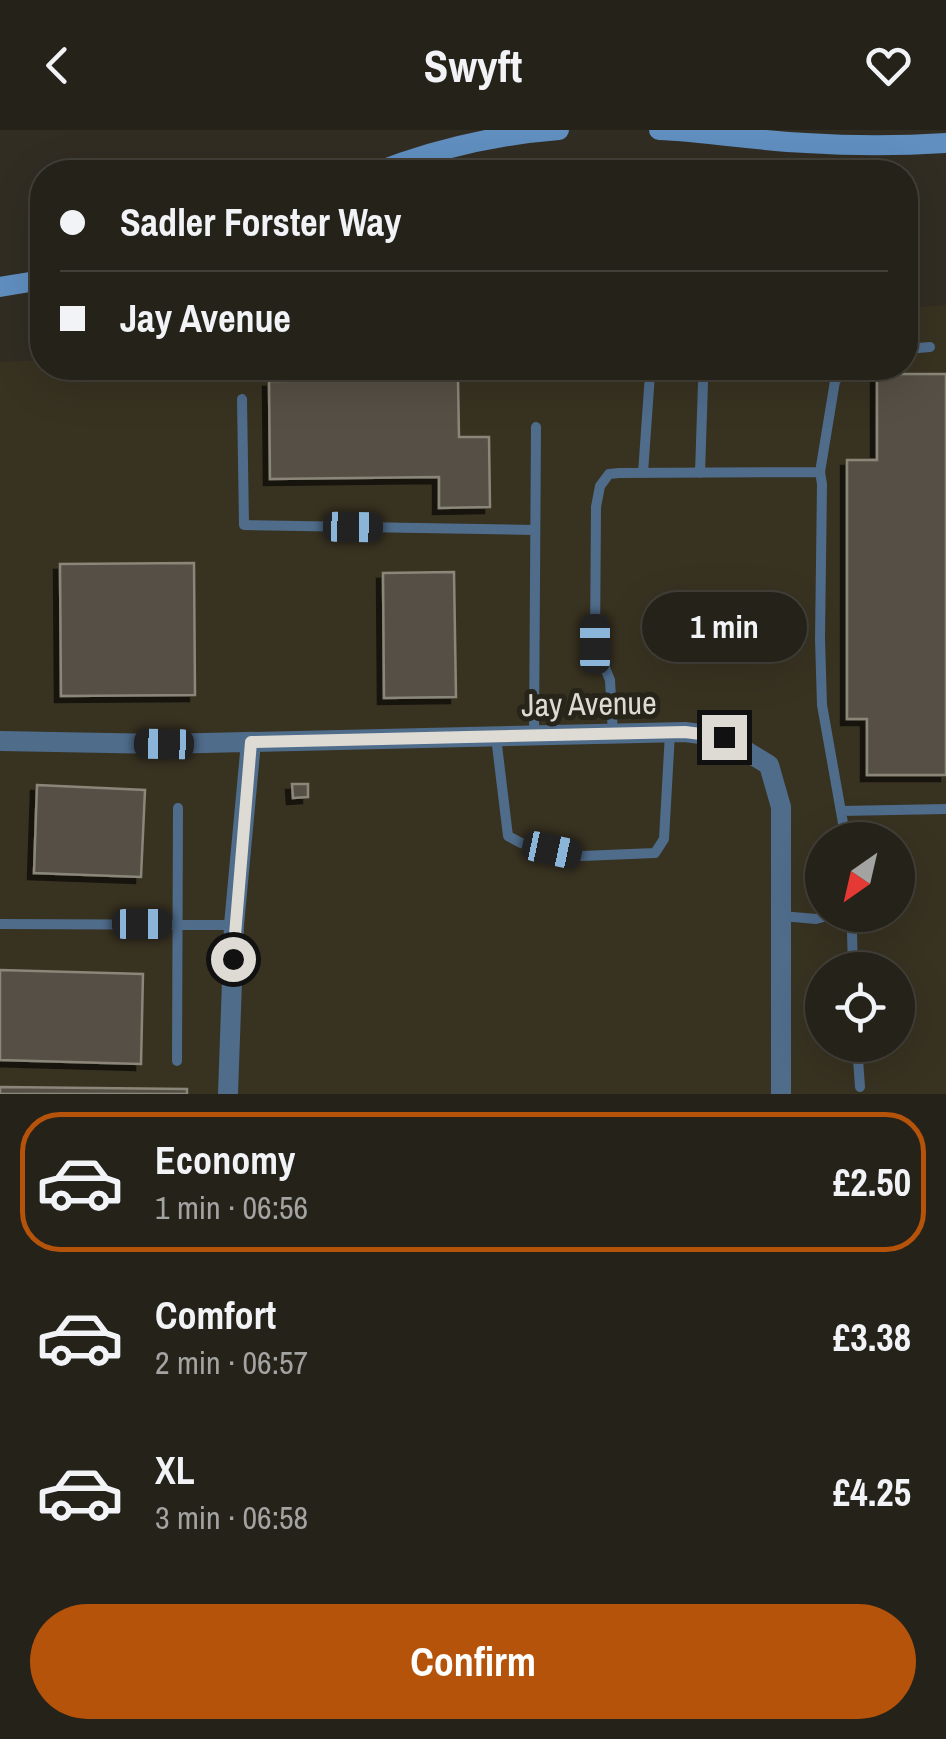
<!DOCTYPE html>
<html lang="en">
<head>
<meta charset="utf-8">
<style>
  :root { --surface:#25221a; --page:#312f27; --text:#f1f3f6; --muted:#a3a4a2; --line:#423f39; --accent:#b45309 }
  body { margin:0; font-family:"Archivo Narrow",sans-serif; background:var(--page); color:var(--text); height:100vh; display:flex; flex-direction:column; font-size:38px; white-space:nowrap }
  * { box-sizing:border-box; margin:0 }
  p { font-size:32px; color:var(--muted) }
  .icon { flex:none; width:55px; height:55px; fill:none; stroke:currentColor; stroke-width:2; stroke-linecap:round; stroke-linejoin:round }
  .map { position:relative; height:964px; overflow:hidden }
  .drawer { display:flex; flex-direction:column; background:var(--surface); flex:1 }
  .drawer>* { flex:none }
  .hud { position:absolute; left:30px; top:30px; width:888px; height:220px; border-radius:40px; box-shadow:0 10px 40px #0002,0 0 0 2px var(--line); display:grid; align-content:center; height:220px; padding:0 30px; background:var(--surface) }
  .needle { width:65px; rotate:214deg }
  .controls { position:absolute; left:805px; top:692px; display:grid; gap:20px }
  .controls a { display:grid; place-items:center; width:110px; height:110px; border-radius:50%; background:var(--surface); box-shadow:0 10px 40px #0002,0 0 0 2px var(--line); font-size:50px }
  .end { position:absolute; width:45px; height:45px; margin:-22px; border:12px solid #dddbd4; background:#111; box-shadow:0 0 0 5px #111 }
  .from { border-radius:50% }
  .bubble { position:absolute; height:70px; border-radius:35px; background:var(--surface); box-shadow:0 10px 40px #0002,0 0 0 2px var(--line); font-size:32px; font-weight:700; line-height:70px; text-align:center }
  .car { position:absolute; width:30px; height:60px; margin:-30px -15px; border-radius:12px; box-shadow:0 0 8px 2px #0007; background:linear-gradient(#222 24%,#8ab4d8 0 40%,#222 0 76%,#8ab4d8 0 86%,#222 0) }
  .hud b { display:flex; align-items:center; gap:35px; height:95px; font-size:38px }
  .hud b+b { border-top:2px solid var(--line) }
  .hud i { width:25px; height:25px; background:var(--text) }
  ul { padding:18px 0 0; list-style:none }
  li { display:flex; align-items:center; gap:30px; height:140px; margin:0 20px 15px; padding:0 10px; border:5px solid transparent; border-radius:40px }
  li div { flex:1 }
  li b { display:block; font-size:38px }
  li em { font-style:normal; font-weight:700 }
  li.current { border-color:var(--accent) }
  li>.icon { width:90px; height:90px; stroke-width:1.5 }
  .cta { display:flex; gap:20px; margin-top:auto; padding:20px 30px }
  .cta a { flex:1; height:115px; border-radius:60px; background:var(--accent); color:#fff; font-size:40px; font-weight:700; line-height:115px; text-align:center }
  header { display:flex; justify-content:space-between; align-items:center; height:130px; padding:0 30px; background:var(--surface); font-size:45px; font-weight:700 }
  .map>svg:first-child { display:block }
  .built { fill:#383221; fill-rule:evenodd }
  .building { fill:#545044; stroke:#8a8679; stroke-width:2.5; filter:url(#shadow) }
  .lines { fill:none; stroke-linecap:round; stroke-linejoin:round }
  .service { stroke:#4f6c8b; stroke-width:10 }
  .minor { stroke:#4f6c8b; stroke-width:20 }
  .secondary { stroke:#608fc0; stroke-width:20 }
  .route { stroke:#dddbd4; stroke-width:12 }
  .labels { text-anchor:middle; stroke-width:10; stroke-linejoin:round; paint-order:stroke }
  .street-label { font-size:32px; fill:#dddbd4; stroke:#272419 }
</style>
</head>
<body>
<header><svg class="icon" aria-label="back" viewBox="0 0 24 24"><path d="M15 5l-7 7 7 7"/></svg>Swyft<svg class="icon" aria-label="heart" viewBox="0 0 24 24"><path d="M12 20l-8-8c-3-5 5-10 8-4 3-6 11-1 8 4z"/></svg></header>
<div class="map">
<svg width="946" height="964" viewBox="0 0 946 964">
  <defs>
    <filter id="shadow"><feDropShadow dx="-6" dy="6" stdDeviation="0" flood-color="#0009"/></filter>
  </defs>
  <rect width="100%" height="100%" fill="#312d23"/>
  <path class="built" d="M946,175V964H0V232L42,230V238H905V178ZM822,710H898V785H822ZM822,840H898V915H822Z"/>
  <path class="building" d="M877,244H946V645H867V589H847V330H877Z
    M458,249L459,307H489L490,377L439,378V347L270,349L269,251Z
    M194,433L195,565L61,566L60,434Z
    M454,442L456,567L384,568L383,443Z
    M292,654H308V667L293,668Z
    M37,655L145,660L141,747L34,743Z
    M0,840L143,844L141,934L0,930Z
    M0,957L187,959V964H0Z"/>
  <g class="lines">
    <path class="service" d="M905,219L930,217
      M242,269L244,395L535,400
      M820,342L835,251L847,238
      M643,343L650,244
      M700,343L703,253
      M613,604L610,550L595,514L596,377L600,356L609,344L619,343L820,342L822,354L820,509L822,575L846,710
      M534,605L536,297
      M496,607L508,706L521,713L582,726L655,723L664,709L670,603
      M841,681L946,679
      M847,785L852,802L853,840
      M782,786L816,789L831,785
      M0,794L233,795
      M857,915L860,957
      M177,931L178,678"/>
    <path class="minor" d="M0,611L163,614L685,602L723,607L769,635L781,677V964
      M228,964L234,795L251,612"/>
    <path class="secondary" d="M659,0C708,2 757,11 806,13C853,16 899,16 946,13
      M376,42C435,19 495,5 559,0
      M0,157L42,150"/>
  </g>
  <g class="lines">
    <path class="route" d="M233,829L251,612L685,602L724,607"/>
  </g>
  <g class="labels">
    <g class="street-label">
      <text transform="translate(589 574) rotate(-1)" y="11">Jay Avenue</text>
    </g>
  </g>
</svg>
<div class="controls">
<a><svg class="needle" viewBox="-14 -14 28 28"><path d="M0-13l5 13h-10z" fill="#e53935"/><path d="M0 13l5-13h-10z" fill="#a3a4a2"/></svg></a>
<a><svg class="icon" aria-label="locate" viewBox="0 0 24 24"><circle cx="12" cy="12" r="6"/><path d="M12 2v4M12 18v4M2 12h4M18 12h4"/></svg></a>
</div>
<i class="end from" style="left:233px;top:829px"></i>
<i class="end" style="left:724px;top:607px"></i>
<div class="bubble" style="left:642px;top:462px;width:165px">1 min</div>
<i class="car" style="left:353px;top:397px;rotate:91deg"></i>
<i class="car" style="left:595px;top:514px;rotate:0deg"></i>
<i class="car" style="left:164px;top:614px;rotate:271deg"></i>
<i class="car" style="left:552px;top:720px;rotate:102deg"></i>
<i class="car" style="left:142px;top:794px;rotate:90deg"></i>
<div class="hud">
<b><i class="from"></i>Sadler Forster Way</b>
<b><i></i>Jay Avenue</b>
</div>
</div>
<section class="drawer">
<ul>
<li class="current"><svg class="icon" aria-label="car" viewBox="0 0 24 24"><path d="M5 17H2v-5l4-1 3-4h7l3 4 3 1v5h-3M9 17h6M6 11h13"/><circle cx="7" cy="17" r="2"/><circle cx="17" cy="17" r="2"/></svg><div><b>Economy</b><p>1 min · 06:56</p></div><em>£2.50</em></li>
<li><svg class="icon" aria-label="car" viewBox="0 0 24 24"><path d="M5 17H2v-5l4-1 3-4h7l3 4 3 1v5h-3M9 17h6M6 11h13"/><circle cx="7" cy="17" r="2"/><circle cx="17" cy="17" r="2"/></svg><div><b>Comfort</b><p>2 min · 06:57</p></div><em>£3.38</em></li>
<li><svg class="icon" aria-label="car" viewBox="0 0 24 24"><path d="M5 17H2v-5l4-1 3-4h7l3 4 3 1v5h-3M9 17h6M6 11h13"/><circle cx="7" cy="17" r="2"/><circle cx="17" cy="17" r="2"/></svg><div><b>XL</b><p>3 min · 06:58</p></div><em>£4.25</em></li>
</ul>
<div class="cta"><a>Confirm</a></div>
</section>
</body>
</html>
